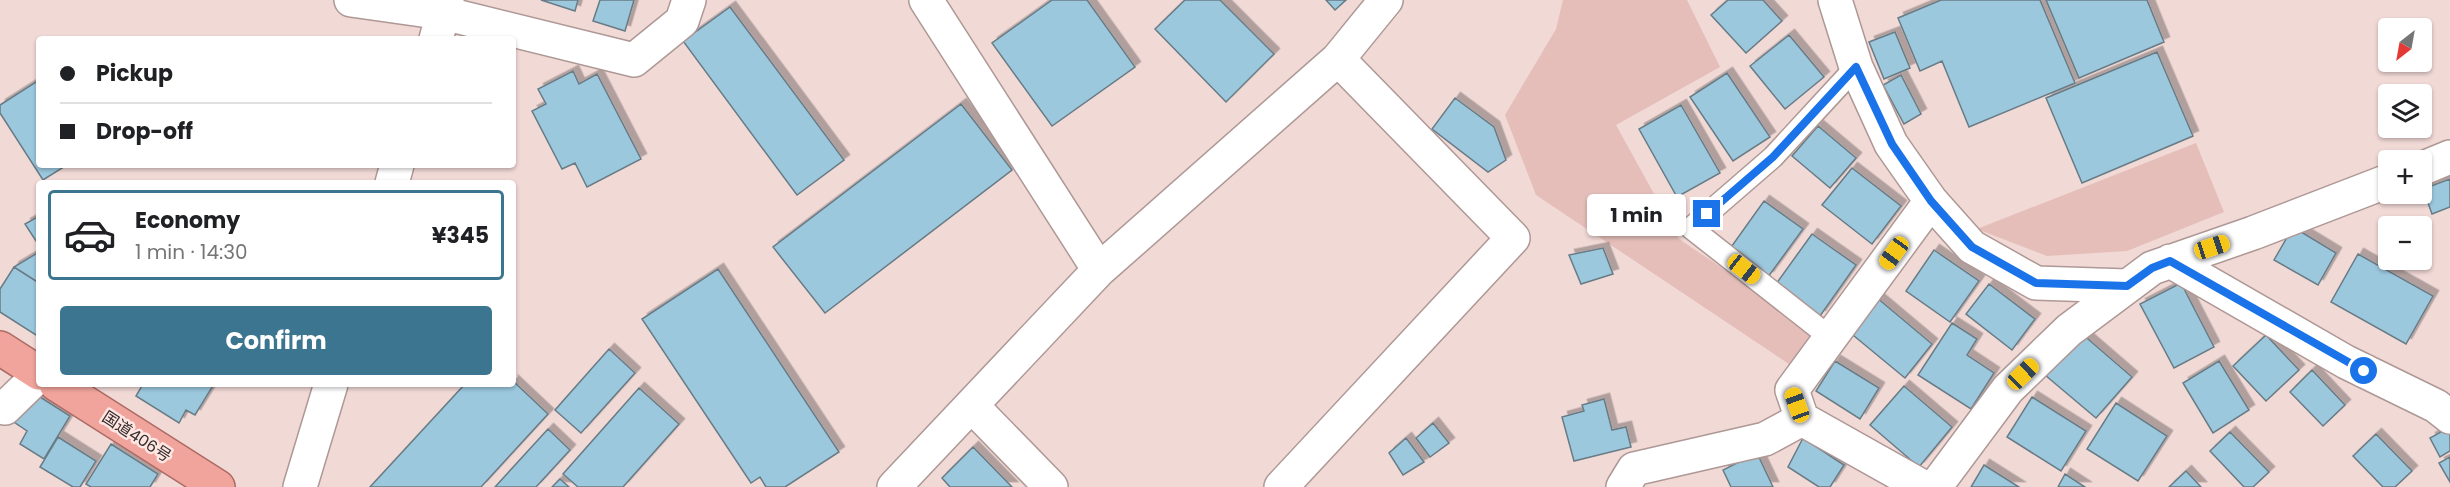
<!DOCTYPE html>
<html lang="en">
<head>
<meta charset="utf-8">
<style>
  :root { --surface:#fff; --page:#f2f2f2; --text:#202124; --muted:#757577; --line:#e0e0e0; --accent:#3c758f }
  body { margin:0; font-family:Poppins,"Noto Sans JP",sans-serif; background:var(--page); color:var(--text); height:100vh; display:flex; flex-direction:column; font-size:22px; white-space:nowrap }
  * { box-sizing:border-box; margin:0 }
  p { font-size:20px; color:var(--muted) }
  .icon { flex:none; width:33px; height:33px; fill:none; stroke:currentColor; stroke-width:2; stroke-linecap:round; stroke-linejoin:round }
  .map { position:relative; flex:1; overflow:hidden }
  .sheet { position:absolute; left:36px; top:180px; width:480px; height:207px; display:flex; flex-direction:column; background:var(--surface); border-radius:6px; box-shadow:0 2px 4px #0004 }
  .sheet>* { flex:none }
  .top-card { position:absolute; left:36px; top:36px; width:480px; height:132px; border-radius:6px; box-shadow:0 2px 4px #0004; display:grid; align-content:center; height:132px; padding:0 24px; background:var(--surface) }
  .needle { width:39px; rotate:211deg }
  .fabs { position:absolute; left:2378px; top:18px; display:grid; gap:12px }
  .fabs a { display:grid; place-items:center; width:54px; height:54px; border-radius:6px; background:var(--surface); box-shadow:0 2px 4px #0004; font-size:30px }
  .end { position:absolute; width:27px; height:27px; margin:-14px; border:8px solid #1a73e8; background:#fff; box-shadow:0 0 0 3px #fff }
  .from { border-radius:50% }
  .bubble { position:absolute; height:42px; border-radius:6px; background:var(--surface); box-shadow:0 2px 4px #0004; font-size:20px; font-weight:700; line-height:42px; text-align:center }
  .car { position:absolute; width:18px; height:36px; margin:-18px -9px; border-radius:8px; box-shadow:0 0 4px 2px #0007; background:linear-gradient(#f5c518 24%,#345 0 40%,#f5c518 0 76%,#345 0 86%,#f5c518 0) }
  .top-card b { display:flex; align-items:center; gap:21px; height:57px; font-size:22px }
  .top-card b+b { border-top:2px solid var(--line) }
  .top-card i { width:15px; height:15px; background:var(--text) }
  ul { padding:10px 0 0; list-style:none }
  li { display:flex; align-items:center; gap:18px; height:90px; margin:0 12px 9px; padding:0 12px; border:3px solid transparent; border-radius:6px }
  li div { flex:1 }
  li b { display:block; font-size:22px }
  li em { font-style:normal; font-weight:700 }
  li.on { border-color:var(--accent) }
  li>.icon { width:54px; height:54px; stroke-width:1.5 }
  .primary-button { display:flex; gap:12px; margin-top:auto; padding:12px 24px }
  .primary-button a { flex:1; height:69px; border-radius:6px; background:var(--accent); color:#fff; font-size:24px; font-weight:700; line-height:69px; text-align:center }
  .map>svg:first-child { display:block }
  .green { fill:#e5beb9 }
  .building { fill:#9cc8de; stroke:#687b85; stroke-width:1.5; filter:url(#shadow) }
  .lines { fill:none; stroke-linecap:round; stroke-linejoin:round }
  .service-casing { stroke:#ae9895; stroke-width:24 }
  .minor-casing { stroke:#ae9895; stroke-width:36 }
  .tertiary-casing { stroke:#ae9895; stroke-width:36 }
  .trunk-casing { stroke:#ad6b65; stroke-width:36 }
  .service { stroke:#fff; stroke-width:21 }
  .minor { stroke:#fff; stroke-width:33 }
  .tertiary { stroke:#fff; stroke-width:33 }
  .trunk { stroke:#f0a49c; stroke-width:33 }
  .route { stroke:#1a73e8; stroke-width:8 }
  .labels { text-anchor:middle; stroke-width:5; stroke-linejoin:round; paint-order:stroke }
  .street-label { font-size:16px; fill:#362d2c; stroke:#fee6e3 }
</style>
</head>
<body>
<div class="map">
<svg width="2450" height="487" viewBox="0 0 2450 487">
  <defs>
    <filter id="shadow"><feDropShadow dx="5.5" dy="-5.5" stdDeviation="0" flood-color="#0004"/></filter>
  </defs>
  <rect width="100%" height="100%" fill="#f1d9d6"/>
  <path class="green" d="M1563,0H1687L1720,67L1616,125L1679,239L1824,336L1801,372L1536,195L1505,115L1556,29Z
    M2196,143L2224,212L2127,251L2047,256L1977,229Z"/>
  <path class="building" d="M541,0H578L575,11Z
    M600,0H634L625,31L593,21Z
    M1052,0H1087L1135,67L1052,126L992,43Z
    M1185,0H1220L1274,54L1226,102L1155,29Z
    M1326,0H1346L1335,10Z
    M1728,0H1763L1782,21L1746,53L1711,15Z
    M1941,0H2040L2075,83L1969,127L1942,61L1920,71L1898,18Z
    M2046,0H2147L2164,42L2079,78Z
    M730,7L844,160L797,195L683,41Z
    M1895,32L1910,68L1884,79L1869,42Z
    M1789,35L1824,77L1785,109L1750,66Z
    M2157,52L2193,136L2082,183L2046,98Z
    M573,71L579,84L597,74L641,159L587,187L575,163L562,169L532,111L546,104L538,89Z
    M1727,73L1770,137L1733,161L1690,97Z
    M1901,75L1921,114L1904,124L1883,85Z
    M39,80V165H67L43,180L0,113V105Z
    M1455,98L1494,127L1506,160L1488,172L1432,129Z
    M961,104L1012,170L825,313L773,247Z
    M1681,105L1720,173L1677,197L1639,129Z
    M1818,126L1856,158L1830,188L1792,156Z
    M1852,168L1901,206L1872,244L1822,205Z
    M2450,179V207L2432,214L2423,189Z
    M1764,201L1803,229L1768,277L1729,250Z
    M39,216V239L36,241L25,224Z
    M2293,227L2336,253L2318,285L2274,260Z
    M1812,234L1856,265L1820,316L1776,284Z
    M1603,248L1613,274L1581,284L1569,255Z
    M1934,250L1979,281L1950,322L1906,291Z
    M39,252V283L14,267Z
    M2358,254L2433,296L2406,344L2331,302Z
    M14,267L39,283V337L0,312V289Z
    M718,269L839,452L785,487H766L760,477L751,483L642,319Z
    M2181,283L2214,347L2174,368L2140,304Z
    M1989,284L2035,319L2012,350L1966,314Z
    M1876,297L1932,344L1905,378L1848,331Z
    M1952,323L1977,339L1967,355L1994,373L1971,409L1918,375Z
    M2081,333L2132,377L2096,418L2045,375Z
    M2266,335L2299,370L2266,401L2233,366Z
    M609,349L635,373L581,433L555,410Z
    M1835,361L1879,388L1860,419L1816,391Z
    M2219,361L2249,410L2213,433L2183,383Z
    M2312,370L2345,405L2323,426L2290,392Z
    M513,381L548,414L481,487H370L465,384H513Z
    M143,384H214L195,415L186,410L179,423L136,396Z
    M1904,386L1952,427L1919,467L1870,425Z
    M639,388L679,424L623,487H578L563,474Z
    M29,390L70,416L44,459L20,444L27,431L11,420Z
    M2032,397L2086,431L2061,471L2007,437Z
    M1604,399L1612,430L1626,427L1631,447L1574,461L1562,417L1584,411L1582,405Z
    M2116,403L2167,436L2138,481L2087,449Z
    M1433,423L1449,443L1430,457L1416,438Z
    M2450,427V451L2440,457L2430,438Z
    M548,429L570,450L536,487H495Z
    M2230,432L2269,472L2253,487H2244L2210,451Z
    M2376,434L2412,471L2395,487H2383L2353,456Z
    M58,437L96,461L80,487H73L40,467Z
    M1406,438L1424,462L1403,475L1389,453Z
    M1803,438L1844,465L1830,487H1819L1788,467Z
    M111,444L158,474L150,487H91L86,484Z
    M973,447L1012,487H950L942,478Z
    M1757,453L1773,487H1731L1723,470Z
    M2450,457V482L2439,463Z
    M1984,465L2019,487H1971Z
    M2186,471L2201,487H2169Z
    M2065,474L2085,487H2058Z
    M560,479L569,487H552Z"/>
  <g class="lines">
    <defs>
      <path id="service" d="M1831,338L1691,228L1773,157L1856,67"/>
      <path id="minor" d="M351,0L443,13L634,60L682,21L689,0
        M926,0L1099,270
        M1835,0L1856,67L1891,144L1931,201L1972,247L2036,283L2127,286
        M2421,169L2450,157
        M2170,261L2346,362L2436,406L2450,417
        M972,406L1051,487
        M0,407L5,408L39,375
        M894,487L1099,270L1338,59L1386,0
        M1281,487L1513,238L1338,59
        M1623,487L1634,469L1765,439L1802,419
        M1923,487L1802,419L1792,390L1931,201
        M1935,487L2008,389L2069,330L2152,268L2253,233L2388,181"/>
      <path id="tertiary" d="M436,39L447,0
        M392,183L397,165
        M300,487L331,384"/>
      <path id="trunk" d="M0,348L39,373
        M56,384L218,487"/>
    </defs>
    <use href="#service" class="service-casing"/>
    <use href="#minor" class="minor-casing"/>
    <use href="#tertiary" class="tertiary-casing"/>
    <use href="#trunk" class="trunk-casing"/>
    <use href="#service" class="service"/>
    <use href="#minor" class="minor"/>
    <use href="#tertiary" class="tertiary"/>
    <use href="#trunk" class="trunk"/>
  </g>
  <g class="lines">
    <path class="route" d="M1707,214L1773,157L1856,67L1892,144L1931,201L1972,247L2036,283L2127,286L2152,268L2170,261L2364,371"/>
  </g>
  <g class="labels">
    <g class="street-label">
      <text transform="translate(137 436) rotate(33)" y="6">国道406号</text>
    </g>
  </g>
</svg>
<div class="fabs">
<a><svg class="needle" viewBox="-14 -14 28 28"><path d="M0-13l5 13h-10z" fill="#e53935"/><path d="M0 13l5-13h-10z" fill="#757577"/></svg></a>
<a><svg class="icon" aria-label="layers" viewBox="0 0 24 24"><path d="M12 4l9 5-9 5-9-5zM3 14l9 5 9-5"/></svg></a>
<a>+</a>
<a>−</a>
</div>
<i class="end from" style="left:2364px;top:371px"></i>
<i class="end" style="left:1707px;top:214px"></i>
<div class="bubble" style="left:1587px;top:194px;width:99px">1 min</div>
<i class="car" style="left:2212px;top:247px;rotate:72deg"></i>
<i class="car" style="left:1894px;top:253px;rotate:216deg"></i>
<i class="car" style="left:1744px;top:269px;rotate:128deg"></i>
<i class="car" style="left:2023px;top:374px;rotate:46deg"></i>
<i class="car" style="left:1797px;top:405px;rotate:340deg"></i>
<div class="top-card">
<b><i class="from"></i>Pickup</b>
<b><i></i>Drop-off</b>
</div>
<section class="sheet">
<ul>
<li class="on"><svg class="icon" aria-label="car" viewBox="0 0 24 24"><path d="M5 17H2v-5l4-1 3-4h7l3 4 3 1v5h-3M9 17h6M6 11h13"/><circle cx="7" cy="17" r="2"/><circle cx="17" cy="17" r="2"/></svg><div><b>Economy</b><p>1 min · 14:30</p></div><em>¥345</em></li>
</ul>
<div class="primary-button"><a>Confirm</a></div>
</section>
</div>
</body>
</html>
